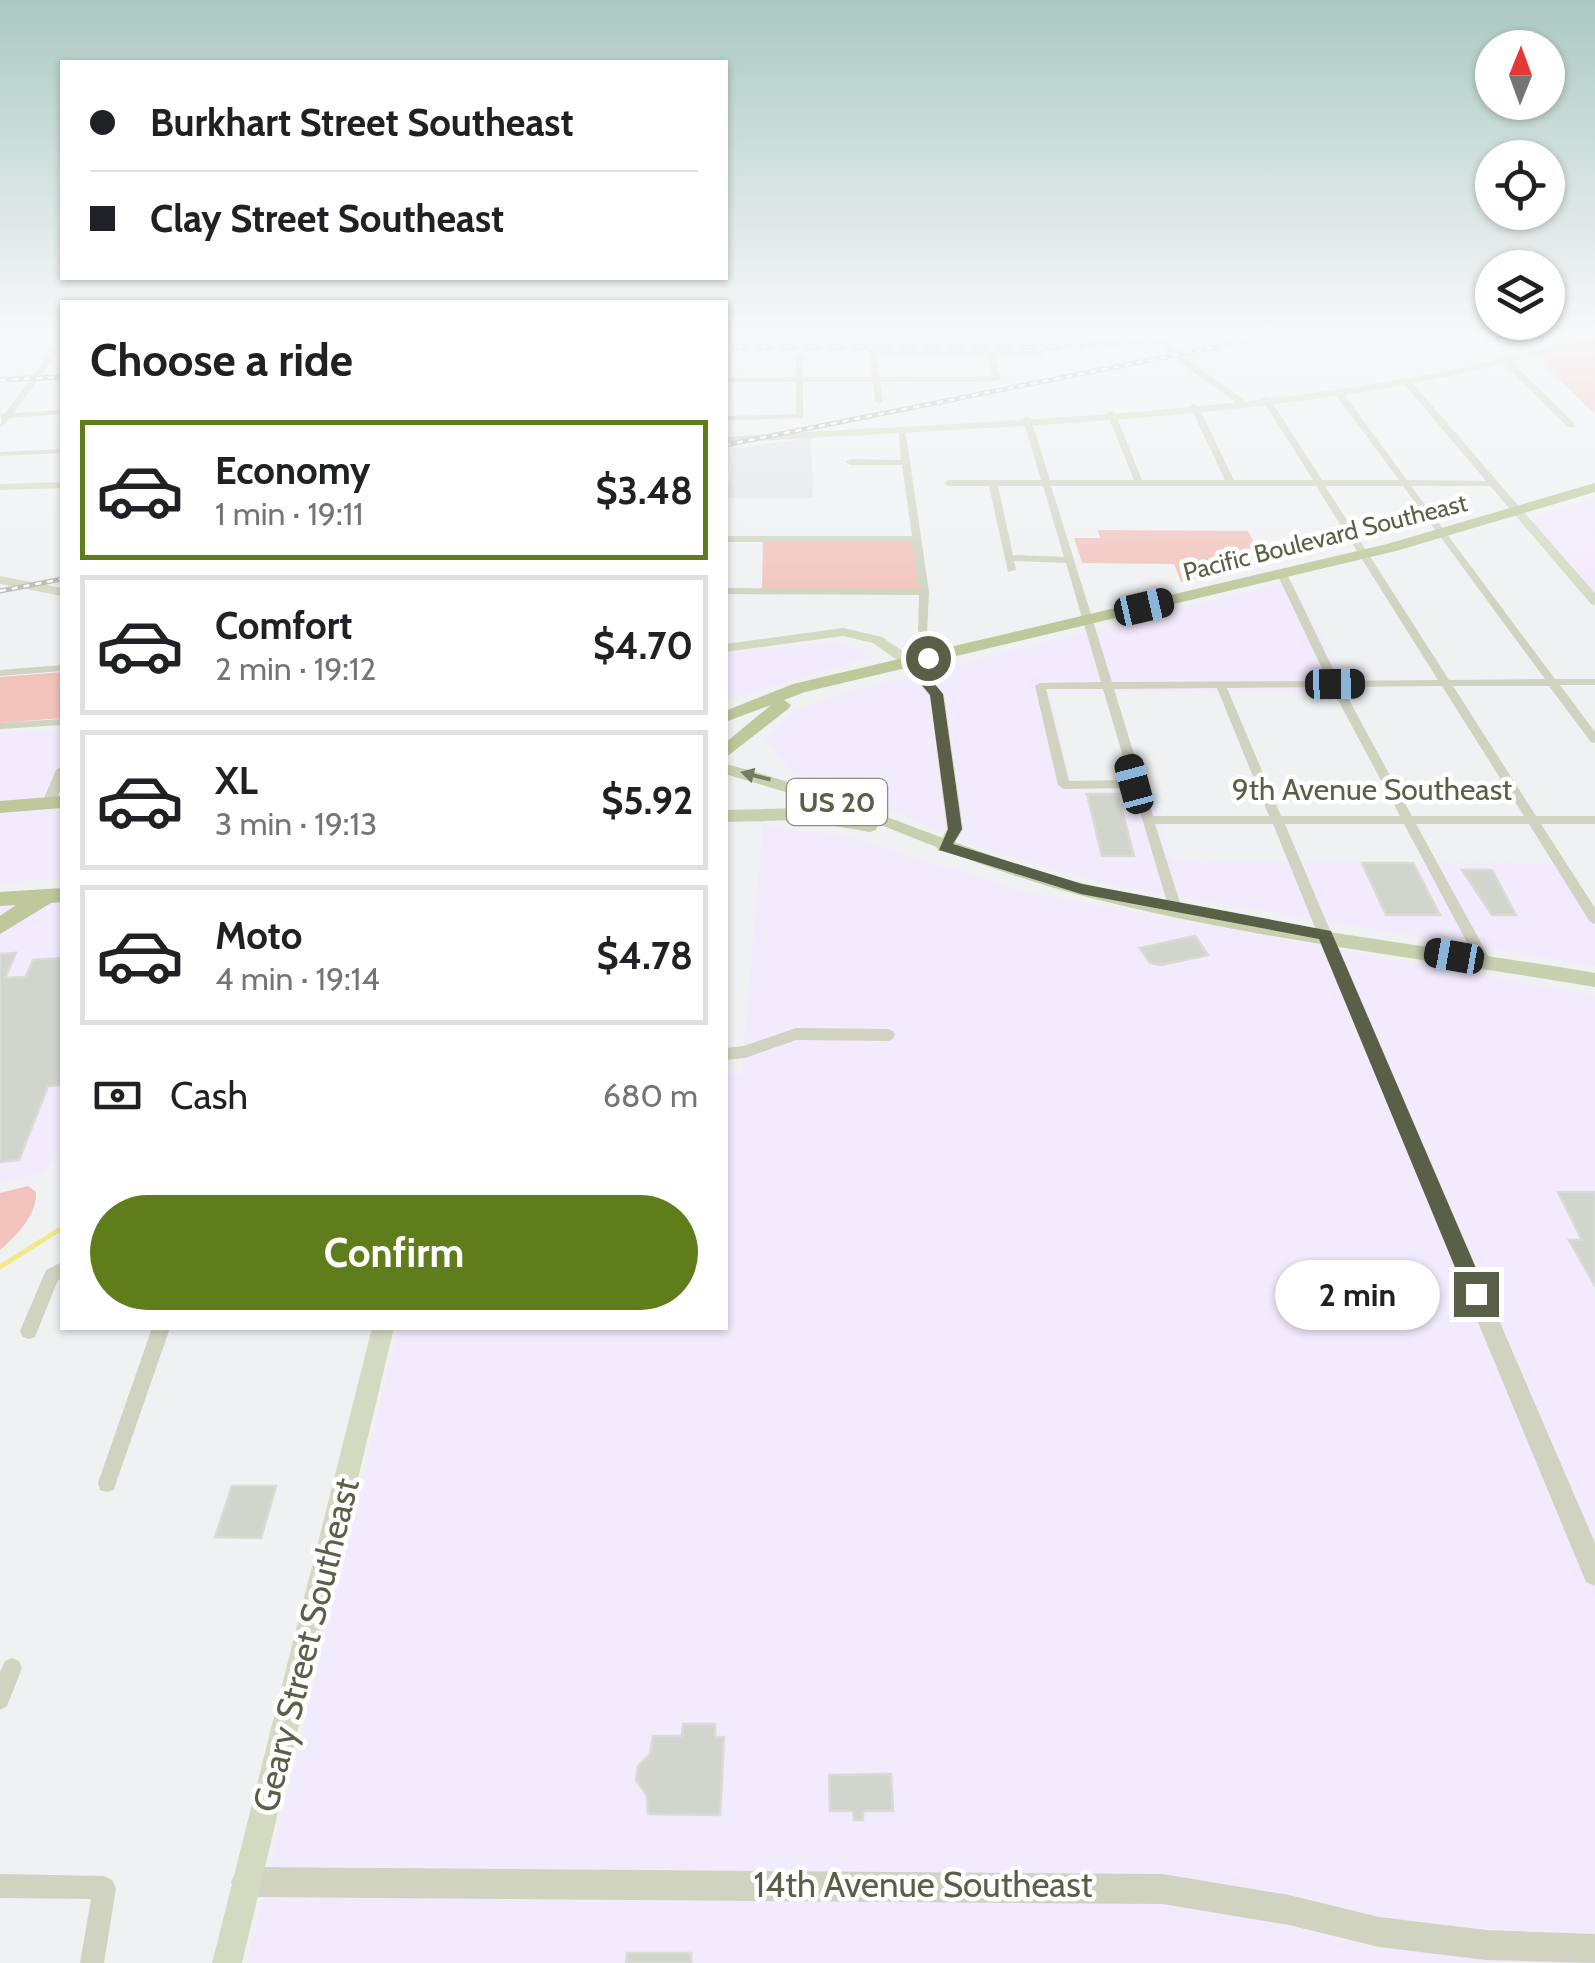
<!DOCTYPE html>
<html lang="en">
<head>
<meta charset="utf-8">
<style>
  :root { --surface:#fff; --page:#f6f6f6; --text:#202124; --muted:#757577; --line:#e0e0e0; --accent:#607d1b }
  body { margin:0; font-family:Cabin,sans-serif; background:var(--page); color:var(--text); height:100vh; display:flex; flex-direction:column; font-size:38px; white-space:nowrap }
  * { box-sizing:border-box; margin:0 }
  p { font-size:32px; color:var(--muted) }
  .icon { flex:none; width:55px; height:55px; fill:none; stroke:currentColor; stroke-width:2; stroke-linecap:round; stroke-linejoin:round }
  .map { position:relative; flex:1; overflow:hidden }
  .side { position:absolute; left:60px; top:300px; width:668px; height:1030px; display:flex; flex-direction:column; background:var(--surface); border-radius:0px; box-shadow:0 2px 8px #0004 }
  .side>* { flex:none }
  .banner { position:absolute; left:60px; top:60px; width:668px; height:220px; border-radius:0px; box-shadow:0 2px 8px #0004; display:grid; align-content:center; height:220px; padding:0 30px; background:var(--surface) }
  .needle { width:65px; rotate:1deg }
  .fabs { position:absolute; left:1475px; top:30px; display:grid; gap:20px }
  .fabs a { display:grid; place-items:center; width:90px; height:90px; border-radius:50%; background:var(--surface); box-shadow:0 2px 8px #0004; font-size:50px }
  .end { position:absolute; width:45px; height:45px; margin:-22px; border:12px solid #5a5f47; background:#fff; box-shadow:0 0 0 5px #fff }
  .from { border-radius:50% }
  .bubble { position:absolute; height:70px; border-radius:35px; background:var(--surface); box-shadow:0 2px 8px #0004; font-size:32px; font-weight:800; line-height:70px; text-align:center }
  .car { position:absolute; width:30px; height:60px; margin:-30px -15px; border-radius:12px; box-shadow:0 0 8px 2px #0007; background:linear-gradient(#222 24%,#8ab4d8 0 40%,#222 0 76%,#8ab4d8 0 86%,#222 0) }
  .banner b { display:flex; align-items:center; gap:35px; height:95px; font-size:38px }
  .banner b+b { border-top:2px solid var(--line) }
  .banner i { width:25px; height:25px; background:var(--text) }
  ul { padding:0; list-style:none }
  li { display:flex; align-items:center; gap:30px; height:140px; margin:0 20px 15px; padding:0 10px; border:5px solid var(--line); border-radius:0px }
  li div { flex:1 }
  li b { display:block; font-size:38px }
  li em { font-style:normal; font-weight:800 }
  li.on { border-color:var(--accent) }
  li>.icon { width:90px; height:90px; stroke-width:1.5 }
  h2 { padding:0 30px; font-size:45px; line-height:120px }
  .pay { display:flex; align-items:center; gap:25px; height:110px; padding:0 30px; font-size:38px }
  .pay p { margin-inline-start:auto }
  .button { display:flex; gap:20px; margin-top:auto; padding:20px 30px }
  .button a { flex:1; height:115px; border-radius:60px; background:var(--accent); color:#fff; font-size:40px; font-weight:800; line-height:115px; text-align:center }
  .map>svg:first-child { display:block }
  .commercial { fill:#f2eafd }
  .education { fill:#e1e3e4 }
  .green { fill:#f2c3bd }
  .lines { fill:none; stroke-linecap:round; stroke-linejoin:round }
  .stream { stroke:#f1e988; stroke-width:5 }
  .building { fill:#d2d5cc; stroke:#d9dcd4; stroke-width:2.5 }
  .minor { fill:#d0d3c0; fill-rule:evenodd }
  .tertiary { fill:#d0d3c0; fill-rule:evenodd }
  .secondary { fill:#d4dac2; fill-rule:evenodd }
  .primary { fill:#c9d0af; fill-rule:evenodd }
  .trunk { fill:#bec89a; fill-rule:evenodd }
  .rail-casing { stroke:#b8bbb2; stroke-width:5 }
  .rail { stroke:#fff; stroke-width:2.5; stroke-dasharray:6; stroke-linecap:butt }
  .oneway { fill:#767b61 }
  .route { fill:#5a5f47 }
  .labels { text-anchor:middle; stroke-width:9; stroke-linejoin:round; paint-order:stroke }
  .far-street-label { font-size:25px; fill:#5a5f47; stroke:#fff }
  .shield { fill:#fff; stroke:#8c8f7e; stroke-width:2.5 }
  .shield-label { font-size:28px; font-weight:bold; fill:#5a5f47 }
  .street-label { font-size:30px; fill:#5a5f47; stroke:#fff }
  .near-street-label { font-size:35px; fill:#5a5f47; stroke:#fff }
</style>
</head>
<body>
<div class="map">
<svg width="1595" height="1963" viewBox="0 0 1595 1963">
  <rect width="100%" height="100%" fill="#f0f1f3"/>
  <path class="commercial" d="M1595,495V595L1531,519Z
    M1291,581L1351,691L1050,693L1073,792L1150,791L1172,862L1563,863L1595,909V966L1107,884L964,843L888,808L819,784L791,770L765,739L795,710L841,694Z
    M834,643L860,649L870,657L725,700V653Z
    M62,729V878L0,883V734Z
    M763,825L845,836L1028,893L1595,996V1963H247L398,1328H725V1074H742Z
    M62,900V1150L42,1173L0,1182V904Z"/>
  <path class="education" d="M811,438L813,498H727L734,448Z"/>
  <path class="green" d="M1595,338V414L1542,363L1545,359L1539,354Z
    M1098,530L1248,531L1265,564L1181,582L1174,564L1082,563L1074,538H1100Z
    M763,539H918L924,592L762,591Z
    M62,672V718L0,723V677Z
    M28,1186L36,1192C37,1215 17,1235 0,1250V1193Z"/>
  <g class="lines">
    <path class="stream" d="M0,1267L62,1228"/>
  </g>
  <path class="building" d="M1087,794H1118L1134,856H1102Z
    M1362,863H1413L1440,915H1386Z
    M1462,870H1492L1516,915H1492Z
    M1195,936L1208,955L1162,965L1150,963L1140,948Z
    M16,953L5,978L26,977L33,960L62,958V1085L48,1086L19,1160L0,1162V954Z
    M1558,1192H1595V1286L1569,1240H1582Z
    M232,1486H276L261,1538L215,1537Z
    M683,1724H715V1737H724L720,1815L648,1814L647,1796L636,1780L638,1766L650,1754L653,1736H682Z
    M891,1774L893,1811H863V1820H854L853,1811H830L829,1775Z
    M627,1953H691V1963H626Z"/>
  <g class="lines">
    <path class="minor" d="M867,332H875L877,351H985L984,348L988,346L992,351H1041L1045,353L1041,355H994L1001,379L997,381L880,382L883,402L879,404L875,402L873,382H803V418L725,420V416L796,414V382H725V378L796,377V353L803,355V377H872ZM877,355H986L993,377H880Z
      M54,346L61,348L41,375L62,374V378L38,379L14,413L62,410V414L10,418L0,428L2,418L0,415L5,413L30,380L0,381V377L33,375Z
      M1502,358H1508L1574,423V427H1568L1502,362Z
      M1337,389H1340L1407,480L1494,481L1495,483L1491,486H1411L1555,679H1595V685H1560L1595,732V743L1591,742L1549,686H1453L1536,816H1595V824H1541L1595,908V924L1590,922L1529,824H1416L1491,961L1484,966L1477,961L1404,824H1285L1332,935L1325,940L1318,935L1273,824H1155L1182,909L1175,914L1170,912L1133,788L1064,789L1058,785L1035,686L1040,683L1101,682L1066,563L1014,561L1016,570L1008,572L989,486H948L944,483L948,480H1041L1023,419L1027,417L1031,419L1050,480H1134L1107,413L1111,411L1115,413L1142,480H1225L1190,406L1194,404L1198,406L1234,480H1313L1262,399L1266,397L1270,399L1322,480H1399L1333,391ZM998,486H1043L1064,557L1013,555ZM1051,486H1316L1438,680L1339,681L1287,574L1282,571L1277,574L1328,681L1112,682ZM1325,486H1403L1545,679L1449,680ZM1442,686L1524,816H1412L1342,687ZM1331,687L1400,816H1281L1227,688ZM1217,688L1269,816H1153L1114,689ZM1046,689H1103L1130,780L1069,781Z
      M898,426L905,428L929,592L927,633L923,634L918,631L919,595L725,594V588L919,589L912,542H725V536H912L902,465H850L846,462L850,459L901,460Z
      M62,449V453L0,456V452Z
      M62,665V671L0,676V670Z
      M62,719V725L0,729V723Z
      M62,766C63,780 61,800 48,807L44,806L42,803L56,770Z
      M796,1028L888,1029L893,1031L895,1035L893,1039L888,1041L796,1040L745,1058L725,1060V1048L744,1046Z
      M62,1262V1278L58,1280L35,1337L29,1339L23,1337L20,1331L46,1270Z
      M152,1328H170L116,1483L114,1490L107,1492L100,1490L98,1483Z
      M12,1658L19,1661L22,1668L7,1706L0,1710V1672L5,1661Z
      M0,1874L104,1876L112,1880L116,1888L104,1963H80L91,1899L0,1898Z"/>
    <path class="tertiary" d="M1151,332H1160L1179,353L1244,400V404H1238L1173,357Z
      M1404,380H1410L1523,511V515H1515L1404,384Z
      M1325,929L1333,935L1595,1543V1586L1586,1582L1317,935Z
      M246,1867L1163,1874L1289,1895L1379,1917L1486,1930L1595,1934V1963L1486,1960L1379,1947L1289,1925L1163,1904L246,1897L236,1892L231,1882L236,1872Z"/>
    <path class="secondary" d="M1595,333V339C1539,354 1483,371 1426,381C1196,424 958,428 725,443V437C958,422 1195,418 1426,375C1483,365 1539,348 1595,333Z
      M62,482V488L0,490V484Z
      M1515,511H1523L1595,593V605L1591,604L1515,515Z
      M0,576L62,588V596L0,584Z
      M843,628L882,637L914,659L944,695L963,829L950,851H938L936,847L947,829L930,696L904,665L873,643L843,636L725,652V644Z
      M372,1328H394L242,1963H212Z"/>
    <path class="primary" d="M725,764C846,794 958,851 1078,882C1248,926 1423,944 1595,973V987C1423,958 1248,939 1079,895C1010,877 944,850 878,824L876,830L870,832L799,820L725,822V810L799,808L866,819L809,799L725,774Z"/>
    <path class="trunk" d="M1595,483V492L1396,551L805,692L784,700L791,705L788,709L725,758V743L771,705L725,722V711L793,684L1387,544Z
      M62,796V808L0,813V801Z
      M62,888V902L51,903L0,934V916L16,905L0,906V892Z"/>
    <defs>
      <path id="rail" d="M725,347H1058L1195,339
        M0,380L62,377
        M725,445L1291,332
        M0,591L62,579"/>
    </defs>
    <use href="#rail" class="rail-casing"/>
    <use href="#rail" class="rail"/>
  </g>
  <defs><path id="oneway-solid" d="M-6-.8H1V-3.2L6.5 0L1 3.2V.8H-6Z" transform="scale(2.5)"/></defs>
  <use class="oneway" href="#oneway-solid" transform="translate(756 776) rotate(-166)"/>
  <linearGradient id="sky" x2="0" y2="1"><stop stop-color="#abc9c2"/><stop offset="0.55" stop-color="#f8f9fa"/><stop offset="1" stop-color="#f8f9fa" stop-opacity="0"/></linearGradient>
  <rect width="1595" height="607" fill="url(#sky)"/>
  <path class="route" d="M928,654L933,660L918,664L943,694L962,829L953,844L1082,884L1331,931L1487,1294L1484,1301H1469L1319,939L1081,894L939,850L948,829L930,695L903,662Z"/>
  <g class="labels">
    <g class="far-street-label">
      <text transform="translate(1325 537) rotate(-14)" y="9">Pacific Boulevard Southeast</text>
    </g>
    <rect class="shield" x="787" y="779" width="100" height="46" rx="8"/>
    <g class="shield-label">
      <text x="837" y="812">US 20</text>
    </g>
    <g class="street-label">
      <text x="1372" y="800">9th Avenue Southeast</text>
    </g>
    <g class="near-street-label">
      <text transform="translate(306 1645) rotate(-76)" y="12">Geary Street Southeast</text>
      <text x="923" y="1897">14th Avenue Southeast</text>
    </g>
  </g>
</svg>
<div class="fabs">
<a><svg class="needle" viewBox="-14 -14 28 28"><path d="M0-13l5 13h-10z" fill="#e53935"/><path d="M0 13l5-13h-10z" fill="#757577"/></svg></a>
<a><svg class="icon" aria-label="locate" viewBox="0 0 24 24"><circle cx="12" cy="12" r="6"/><path d="M12 2v4M12 18v4M2 12h4M18 12h4"/></svg></a>
<a><svg class="icon" aria-label="layers" viewBox="0 0 24 24"><path d="M12 4l9 5-9 5-9-5zM3 14l9 5 9-5"/></svg></a>
</div>
<i class="end from" style="left:928px;top:658px"></i>
<i class="end" style="left:1476px;top:1294px"></i>
<div class="bubble" style="left:1275px;top:1260px;width:165px">2 min</div>
<i class="car" style="left:1144px;top:607px;rotate:77deg"></i>
<i class="car" style="left:1335px;top:684px;rotate:89deg"></i>
<i class="car" style="left:1134px;top:784px;rotate:345deg"></i>
<i class="car" style="left:1454px;top:956px;rotate:280deg"></i>
<div class="banner">
<b><i class="from"></i>Burkhart Street Southeast</b>
<b><i></i>Clay Street Southeast</b>
</div>
<section class="side">
<h2>Choose a ride</h2>
<ul>
<li class="on"><svg class="icon" aria-label="car" viewBox="0 0 24 24"><path d="M5 17H2v-5l4-1 3-4h7l3 4 3 1v5h-3M9 17h6M6 11h13"/><circle cx="7" cy="17" r="2"/><circle cx="17" cy="17" r="2"/></svg><div><b>Economy</b><p>1 min · 19:11</p></div><em>$3.48</em></li>
<li><svg class="icon" aria-label="car" viewBox="0 0 24 24"><path d="M5 17H2v-5l4-1 3-4h7l3 4 3 1v5h-3M9 17h6M6 11h13"/><circle cx="7" cy="17" r="2"/><circle cx="17" cy="17" r="2"/></svg><div><b>Comfort</b><p>2 min · 19:12</p></div><em>$4.70</em></li>
<li><svg class="icon" aria-label="car" viewBox="0 0 24 24"><path d="M5 17H2v-5l4-1 3-4h7l3 4 3 1v5h-3M9 17h6M6 11h13"/><circle cx="7" cy="17" r="2"/><circle cx="17" cy="17" r="2"/></svg><div><b>XL</b><p>3 min · 19:13</p></div><em>$5.92</em></li>
<li><svg class="icon" aria-label="car" viewBox="0 0 24 24"><path d="M5 17H2v-5l4-1 3-4h7l3 4 3 1v5h-3M9 17h6M6 11h13"/><circle cx="7" cy="17" r="2"/><circle cx="17" cy="17" r="2"/></svg><div><b>Moto</b><p>4 min · 19:14</p></div><em>$4.78</em></li>
</ul>
<div class="pay"><svg class="icon" aria-label="cash" viewBox="0 0 24 24"><path d="M3 7h18v10H3z"/><circle cx="12" cy="12" r="2"/></svg>Cash<p>680 m</p></div>
<div class="button"><a>Confirm</a></div>
</section>
</div>
</body>
</html>
